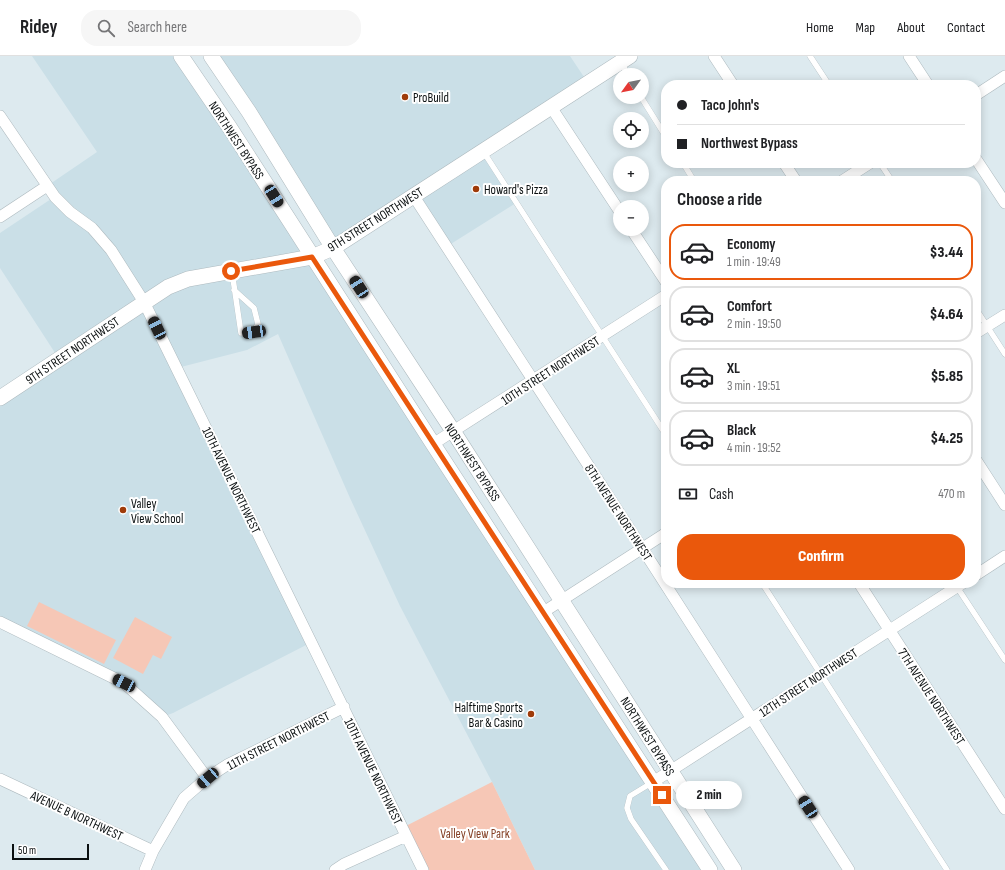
<!DOCTYPE html>
<html lang="en">
<head>
<meta charset="utf-8">
<style>
  :root { --surface:#fff; --page:#f6f6f6; --text:#202124; --muted:#757577; --line:#e0e0e0; --accent:#ea580c }
  body { margin:0; font-family:"Sofia Sans Condensed",sans-serif; background:var(--page); color:var(--text); height:100vh; display:flex; flex-direction:column; font-size:15px; white-space:nowrap }
  * { box-sizing:border-box; margin:0 }
  p { font-size:13px; color:var(--muted) }
  .icon { flex:none; width:22px; height:22px; fill:none; stroke:currentColor; stroke-width:2; stroke-linecap:round; stroke-linejoin:round }
  .map { position:relative; flex:1; overflow:hidden }
  .drawer { position:absolute; left:661px; top:120px; width:320px; height:412px; display:flex; flex-direction:column; background:var(--surface); border-radius:16px; box-shadow:0 2px 10px #0003 }
  .drawer>* { flex:none }
  .guide { position:absolute; left:661px; top:24px; width:320px; height:88px; border-radius:16px; box-shadow:0 2px 10px #0003; display:grid; align-content:center; height:88px; padding:0 16px; background:var(--surface) }
  .needle { width:26px; rotate:237deg }
  .controls { position:absolute; left:613px; top:12px; display:grid; gap:8px }
  .controls a { display:grid; place-items:center; width:36px; height:36px; border-radius:50%; background:var(--surface); box-shadow:0 2px 10px #0003; font-size:20px }
  .scale { position:absolute; left:12px; bottom:10px; width:77px; box-sizing:border-box; padding-left:4px; border:2px solid #0b1011; border-top:0; font-size:11px; line-height:14px; white-space:nowrap; color:#0b1011; -webkit-text-stroke:3px #fff; paint-order:stroke }
  .end { position:absolute; width:18px; height:18px; margin:-9px; border:5px solid #ea580c; background:#fff; box-shadow:0 0 0 2px #fff }
  .from { border-radius:50% }
  .bubble { position:absolute; height:28px; border-radius:14px; background:var(--surface); box-shadow:0 2px 10px #0003; font-size:13px; font-weight:800; line-height:28px; text-align:center }
  .car { position:absolute; width:12px; height:24px; margin:-12px -6px; border-radius:5px; box-shadow:0 0 3px 1px #0007; background:linear-gradient(#222 24%,#8ab4d8 0 40%,#222 0 76%,#8ab4d8 0 86%,#222 0) }
  .guide b { display:flex; align-items:center; gap:14px; height:38px; font-size:15px }
  .guide b+b { border-top:1px solid var(--line) }
  .guide i { width:10px; height:10px; background:var(--text) }
  ul { padding:0; list-style:none }
  li { display:flex; align-items:center; gap:12px; height:56px; margin:0 8px 6px; padding:0 8px; border:2px solid var(--line); border-radius:16px }
  li div { flex:1 }
  li b { display:block; font-size:15px }
  li em { font-style:normal; font-weight:800 }
  li.on { border-color:var(--accent) }
  li>.icon { width:36px; height:36px; stroke-width:1.5 }
  h2 { padding:0 16px; font-size:18px; line-height:48px }
  .pay { display:flex; align-items:center; gap:10px; height:44px; padding:0 16px; font-size:15px }
  .pay p { margin-inline-start:auto }
  .action { display:flex; gap:8px; margin-top:auto; padding:8px 16px }
  .action a { flex:1; height:46px; border-radius:16px; background:var(--accent); color:#fff; font-size:16px; font-weight:800; line-height:46px; text-align:center }
  header { display:flex; align-items:center; gap:24px; box-sizing:border-box; height:56px; padding:0 20px; background:var(--surface); border-bottom:1px solid var(--line) }
  header strong { font-size:19px }
  nav { display:flex; gap:22px; margin-inline-start:auto; font-size:14px }
  .search { width:280px; height:36px; background:var(--page); display:flex; align-items:center; gap:10px; box-sizing:border-box; padding:0 14px; border-radius:16px; color:var(--muted); font-size:15px }
  .map>svg:first-child { display:block }
  .built { fill:#cadfe7 }
  .green { fill:#f6c7b6 }
  .lines { fill:none; stroke-linecap:round; stroke-linejoin:round }
  .lane-casing { stroke:#aebabf; stroke-width:6 }
  .street-casing { stroke:#aebabf; stroke-width:12 }
  .secondary-casing { stroke:#aebabf; stroke-width:16 }
  .lane { stroke:#fff; stroke-width:5.5 }
  .street { stroke:#fff; stroke-width:11 }
  .secondary { stroke:#fff; stroke-width:15 }
  .route { stroke:#ea580c; stroke-width:5 }
  .poi-dot { fill:#9f3b09; stroke:#fff; stroke-width:1.5 }
  .labels { text-anchor:middle; stroke-width:4; stroke-linejoin:round; paint-order:stroke }
  .poi-label { font-size:13px; fill:#0b1011; stroke:#fff; text-anchor:start }
  .street-label { font-size:13px; fill:#0b1011; stroke:#fff }
  .park-label { font-size:13px; fill:#854025; stroke:#fff }
</style>
</head>
<body>
<header>
<strong>Ridey</strong>
<div class="search"><svg class="icon" aria-label="search" viewBox="0 0 24 24"><circle cx="10" cy="10" r="6"/><path d="M15 15l6 6"/></svg>Search here</div>
<nav><a>Home</a><a>Map</a><a>About</a><a>Contact</a></nav>
</header>
<div class="map">
<svg width="1005" height="814" viewBox="0 0 1005 814">
  <rect width="100%" height="100%" fill="#ddeaef"/>
  <path class="built" d="M32,0H181L710,814H535L492,726L400,550L350,442L278,278L247,294L177,312L312,586L173,657L162,661L124,627L0,566V343L59,303L0,212V177L54,141L47,130L97,96Z
    M211,0H570L588,27L483,94L516,147L446,191L413,140L333,192Z"/>
  <path class="green" d="M39,546L116,584L104,608L27,570Z
    M135,561L172,581L161,603L153,599L143,618L113,602Z
    M492,726L535,814H423L402,772Z"/>
  <g class="lines">
    <defs>
      <path id="lane" d="M810,0L829,29
        M622,6L627,19
        M641,41L666,81
        M483,95L666,379
        M683,107L694,125
        M880,107L892,125
        M232,216L241,277L254,275L258,268L254,252L234,234
        M976,253L1005,298
        M762,527L947,814
        M957,531L1005,604
        M653,726L630,740L627,752L631,763L666,814"/>
      <path id="street" d="M714,0L733,29
        M909,0L928,29
        M976,39L1005,20
        M551,51L620,156
        M0,60L55,141L70,156L92,172L111,194L144,246L423,814
        M976,103L1005,147
        M784,107L796,125
        M842,125L870,107
        M413,139L642,492L849,814
        M0,161L47,130
        M631,173L666,226
        M976,277L1005,259
        M433,388L666,239
        M976,404L1005,449
        M976,519L1005,500
        M859,527L1005,753
        M542,557L666,477
        M0,566L124,627L162,661L207,722
        M0,723L153,795
        M653,726L963,527
        M145,814L153,795L184,742L207,722L227,709L344,651
        M335,814L344,808L406,780"/>
      <path id="secondary" d="M181,0L230,72L433,388L710,814
        M211,0L249,56L333,192L453,375L734,814
        M0,342L168,231L188,223L312,201L333,192L630,0"/>
    </defs>
    <use href="#lane" class="lane-casing"/>
    <use href="#street" class="street-casing"/>
    <use href="#secondary" class="secondary-casing"/>
    <use href="#lane" class="lane"/>
    <use href="#street" class="street"/>
    <use href="#secondary" class="secondary"/>
  </g>
  <g class="lines">
    <path class="route" d="M231,215L312,201L662,739"/>
  </g>
  <g class="poi-dot">
    <circle cx="405" cy="41" r="4"/>
    <circle cx="476" cy="133" r="4"/>
    <circle cx="123" cy="454" r="4"/>
    <circle cx="531" cy="658" r="4"/>
  </g>
  <g class="labels">
    <g class="poi-label">
      <text x="413" y="46">ProBuild</text>
      <text x="484" y="138">Howard's Pizza</text>
      <text x="131" y="452">Valley<tspan x="131" dy="15">View School</tspan></text>
      <text x="523" y="656" text-anchor="end">Halftime Sports<tspan x="523" dy="15">Bar &amp; Casino</tspan></text>
    </g>
    <g class="street-label">
      <text transform="translate(237 84) rotate(57)" y="5">NORTHWEST BYPASS</text>
      <text transform="translate(375 163) rotate(-32)" y="5">9TH STREET NORTHWEST</text>
      <text transform="translate(72 294) rotate(-34)" y="5">9TH STREET NORTHWEST</text>
      <text transform="translate(550 314) rotate(-33)" y="5">10TH STREET NORTHWEST</text>
      <text transform="translate(473 406) rotate(57)" y="5">NORTHWEST BYPASS</text>
      <text transform="translate(232 424) rotate(64)" y="5">10TH AVENUE NORTHWEST</text>
      <text transform="translate(619 456) rotate(57)" y="5">8TH AVENUE NORTHWEST</text>
      <text transform="translate(808 626) rotate(-33)" y="5">12TH STREET NORTHWEST</text>
      <text transform="translate(932 640) rotate(57)" y="5">7TH AVENUE NORTHWEST</text>
      <text transform="translate(648 680) rotate(58)" y="5">NORTHWEST BYPASS</text>
      <text transform="translate(278 684) rotate(-27)" y="5">11TH STREET NORTHWEST</text>
      <text transform="translate(374 715) rotate(64)" y="5">10TH AVENUE NORTHWEST</text>
      <text transform="translate(77 759) rotate(25)" y="5">AVENUE B NORTHWEST</text>
    </g>
    <g class="park-label">
      <text x="475" y="782">Valley View Park</text>
    </g>
  </g>
</svg>
<div class="controls">
<a><svg class="needle" viewBox="-14 -14 28 28"><path d="M0-13l5 13h-10z" fill="#e53935"/><path d="M0 13l5-13h-10z" fill="#757577"/></svg></a>
<a><svg class="icon" aria-label="locate" viewBox="0 0 24 24"><circle cx="12" cy="12" r="6"/><path d="M12 2v4M12 18v4M2 12h4M18 12h4"/></svg></a>
<a>+</a>
<a>−</a>
</div>
<div class="scale">50 m</div>
<i class="end from" style="left:231px;top:215px"></i>
<i class="end" style="left:662px;top:739px"></i>
<div class="bubble" style="left:676px;top:725px;width:66px">2 min</div>
<i class="car" style="left:274px;top:140px;rotate:148deg"></i>
<i class="car" style="left:359px;top:231px;rotate:327deg"></i>
<i class="car" style="left:157px;top:272px;rotate:334deg"></i>
<i class="car" style="left:254px;top:276px;rotate:262deg"></i>
<i class="car" style="left:124px;top:627px;rotate:296deg"></i>
<i class="car" style="left:208px;top:722px;rotate:229deg"></i>
<i class="car" style="left:808px;top:751px;rotate:327deg"></i>
<div class="guide">
<b><i class="from"></i>Taco John's</b>
<b><i></i>Northwest Bypass</b>
</div>
<section class="drawer">
<h2>Choose a ride</h2>
<ul>
<li class="on"><svg class="icon" aria-label="car" viewBox="0 0 24 24"><path d="M5 17H2v-5l4-1 3-4h7l3 4 3 1v5h-3M9 17h6M6 11h13"/><circle cx="7" cy="17" r="2"/><circle cx="17" cy="17" r="2"/></svg><div><b>Economy</b><p>1 min · 19:49</p></div><em>$3.44</em></li>
<li><svg class="icon" aria-label="car" viewBox="0 0 24 24"><path d="M5 17H2v-5l4-1 3-4h7l3 4 3 1v5h-3M9 17h6M6 11h13"/><circle cx="7" cy="17" r="2"/><circle cx="17" cy="17" r="2"/></svg><div><b>Comfort</b><p>2 min · 19:50</p></div><em>$4.64</em></li>
<li><svg class="icon" aria-label="car" viewBox="0 0 24 24"><path d="M5 17H2v-5l4-1 3-4h7l3 4 3 1v5h-3M9 17h6M6 11h13"/><circle cx="7" cy="17" r="2"/><circle cx="17" cy="17" r="2"/></svg><div><b>XL</b><p>3 min · 19:51</p></div><em>$5.85</em></li>
<li><svg class="icon" aria-label="car" viewBox="0 0 24 24"><path d="M5 17H2v-5l4-1 3-4h7l3 4 3 1v5h-3M9 17h6M6 11h13"/><circle cx="7" cy="17" r="2"/><circle cx="17" cy="17" r="2"/></svg><div><b>Black</b><p>4 min · 19:52</p></div><em>$4.25</em></li>
</ul>
<div class="pay"><svg class="icon" aria-label="cash" viewBox="0 0 24 24"><path d="M3 7h18v10H3z"/><circle cx="12" cy="12" r="2"/></svg>Cash<p>470 m</p></div>
<div class="action"><a>Confirm</a></div>
</section>
</div>
</body>
</html>
